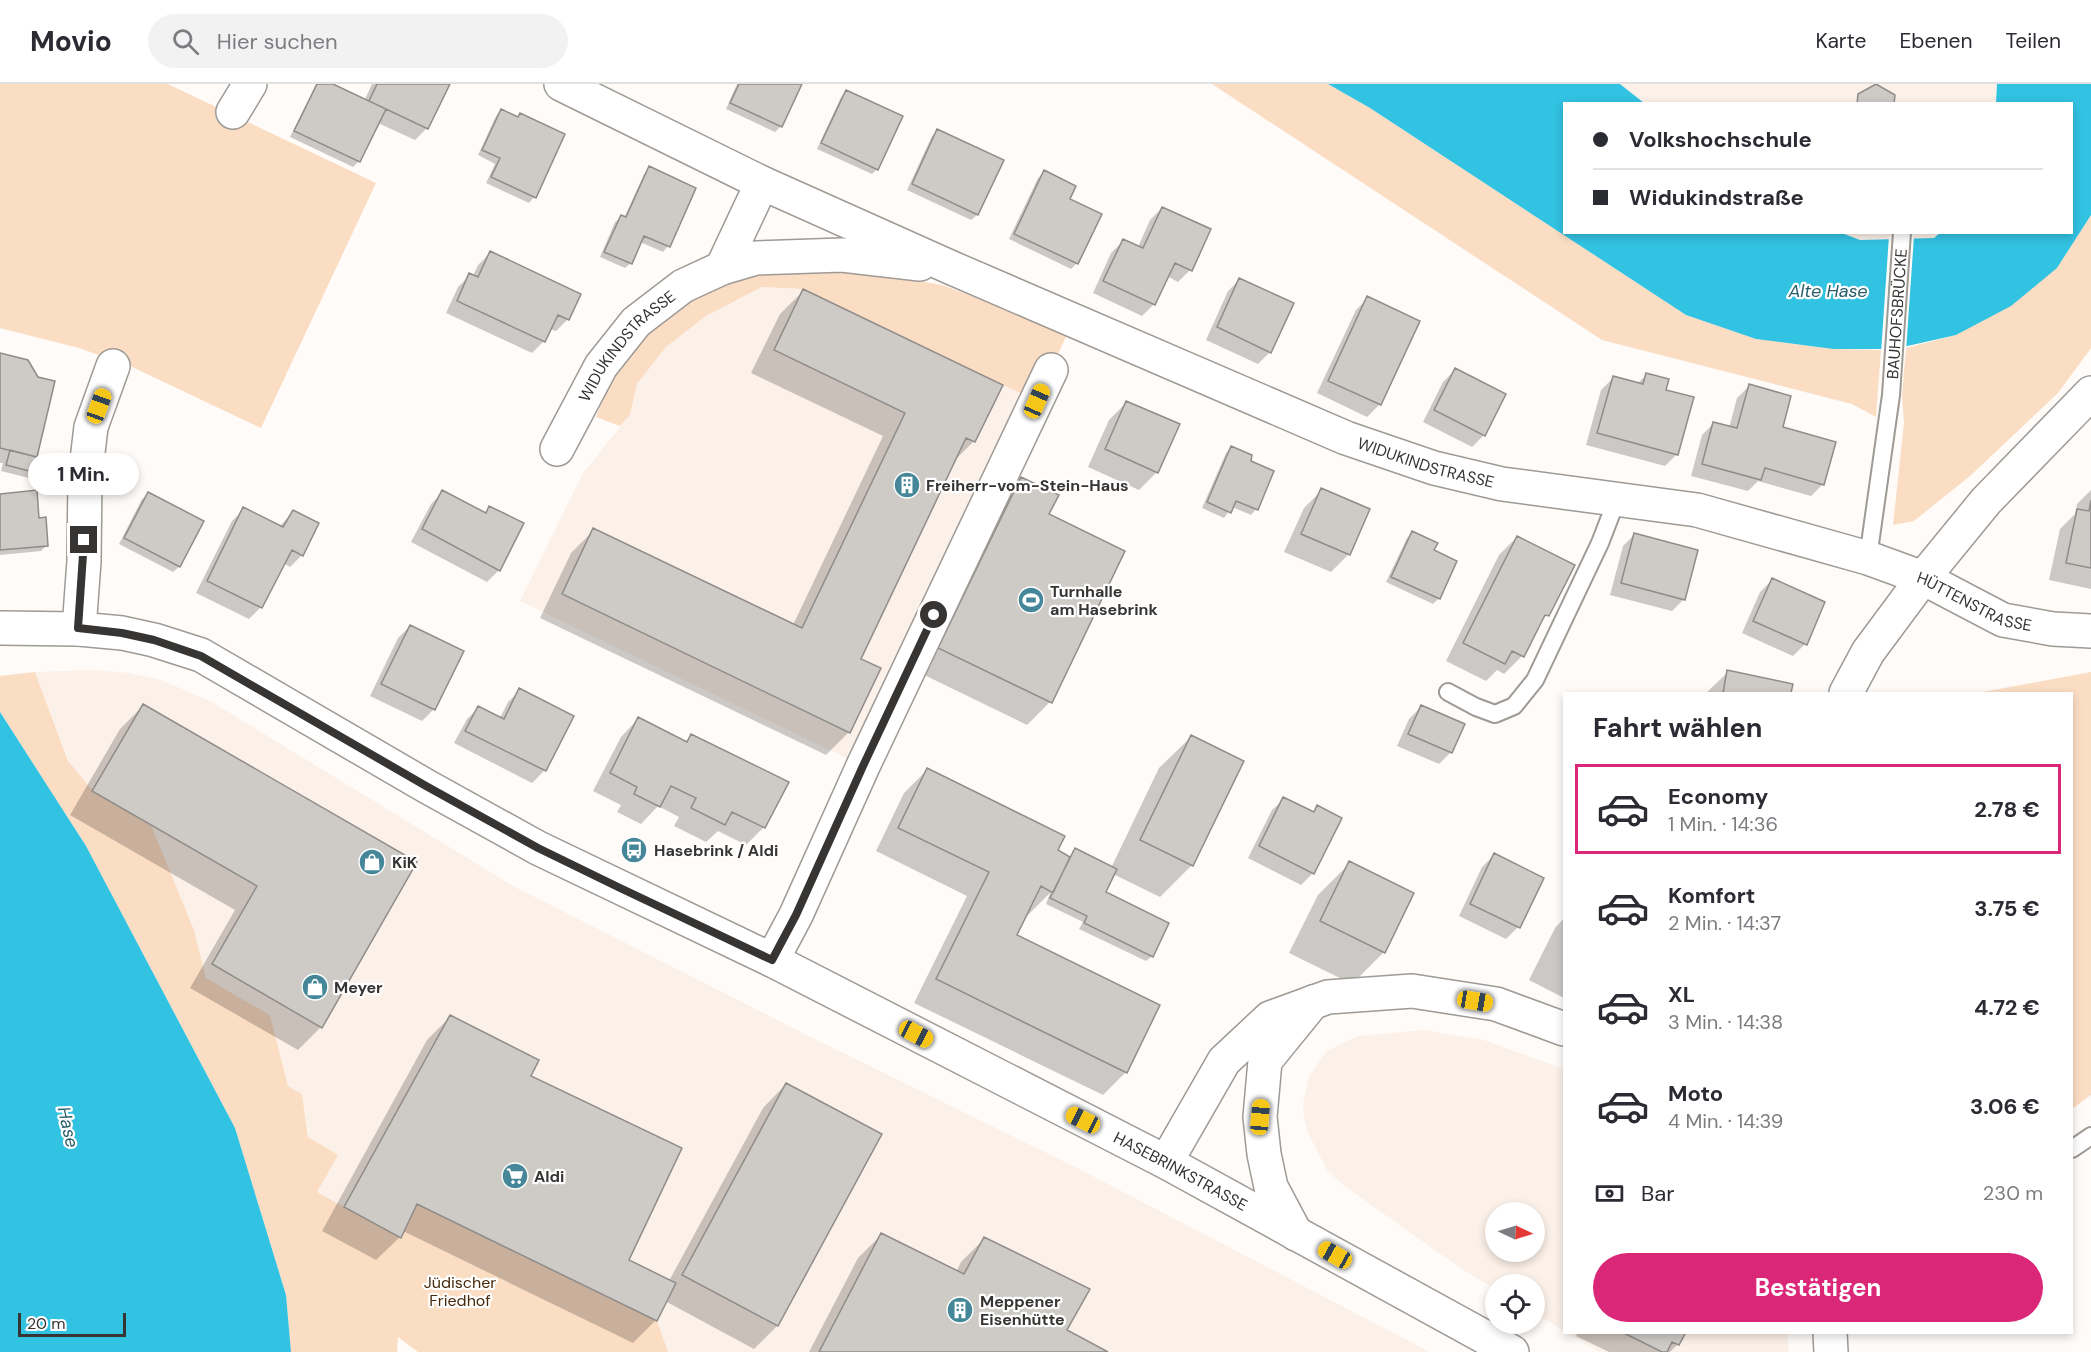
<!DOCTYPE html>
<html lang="de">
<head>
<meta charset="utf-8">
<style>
  :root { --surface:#fff; --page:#f2f2f3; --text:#2b2b33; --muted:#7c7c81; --line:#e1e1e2; --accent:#db2777 }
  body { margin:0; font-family:"DM Sans",sans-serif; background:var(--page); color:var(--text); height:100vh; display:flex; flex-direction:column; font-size:22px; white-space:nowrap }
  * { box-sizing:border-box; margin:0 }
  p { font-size:20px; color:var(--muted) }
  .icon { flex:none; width:33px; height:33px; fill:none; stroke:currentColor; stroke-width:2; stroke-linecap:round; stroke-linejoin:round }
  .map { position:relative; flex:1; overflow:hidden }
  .side { position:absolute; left:1563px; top:608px; width:510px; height:642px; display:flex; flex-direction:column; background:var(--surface); border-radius:0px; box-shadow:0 3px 9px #0003 }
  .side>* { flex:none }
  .hud { position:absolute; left:1563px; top:18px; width:510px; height:132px; border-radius:0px; box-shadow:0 3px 9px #0003; display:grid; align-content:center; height:132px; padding:0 30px; background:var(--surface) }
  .needle { width:39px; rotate:94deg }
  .controls { position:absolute; left:1485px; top:1118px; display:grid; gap:12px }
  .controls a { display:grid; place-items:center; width:60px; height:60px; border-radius:50%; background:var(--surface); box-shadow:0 3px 9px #0003; font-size:30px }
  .scale { position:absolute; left:18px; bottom:15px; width:108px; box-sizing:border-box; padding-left:6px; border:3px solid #363533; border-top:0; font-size:16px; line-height:21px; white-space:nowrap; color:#363533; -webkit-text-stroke:4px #fff; paint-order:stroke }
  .end { position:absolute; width:27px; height:27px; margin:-14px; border:8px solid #363533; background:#fff; box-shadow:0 0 0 3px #fff }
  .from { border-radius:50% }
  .bubble { position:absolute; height:42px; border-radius:21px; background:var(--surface); box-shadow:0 3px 9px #0003; font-size:20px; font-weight:700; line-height:42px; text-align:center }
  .car { position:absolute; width:18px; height:36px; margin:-18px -9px; border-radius:8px; box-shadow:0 0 4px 2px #0007; background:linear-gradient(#f5c518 24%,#345 0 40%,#f5c518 0 76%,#345 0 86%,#f5c518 0) }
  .hud b { display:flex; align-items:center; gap:21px; height:57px; font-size:22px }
  .hud b+b { border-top:2px solid var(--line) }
  .hud i { width:15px; height:15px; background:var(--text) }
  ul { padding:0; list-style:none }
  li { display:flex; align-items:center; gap:18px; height:90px; margin:0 12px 9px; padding:0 18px; border:3px solid transparent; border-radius:0px }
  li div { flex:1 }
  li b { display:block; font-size:22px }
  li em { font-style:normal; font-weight:700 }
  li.selected { border-color:var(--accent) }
  li>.icon { width:54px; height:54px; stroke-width:1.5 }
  h2 { padding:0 30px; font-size:27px; line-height:72px }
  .pay { display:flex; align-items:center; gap:15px; height:66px; padding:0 30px; font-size:22px }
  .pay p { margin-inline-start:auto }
  .button { display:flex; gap:12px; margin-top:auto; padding:12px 30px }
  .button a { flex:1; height:69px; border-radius:36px; background:var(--accent); color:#fff; font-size:24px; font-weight:700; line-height:69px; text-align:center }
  header { display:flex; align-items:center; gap:36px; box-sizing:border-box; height:84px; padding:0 30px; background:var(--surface); border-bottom:2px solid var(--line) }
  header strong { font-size:28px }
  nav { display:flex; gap:33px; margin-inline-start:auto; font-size:21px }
  .search { width:420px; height:54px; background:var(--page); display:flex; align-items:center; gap:15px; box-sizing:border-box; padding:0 21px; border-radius:33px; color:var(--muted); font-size:22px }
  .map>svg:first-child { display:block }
  .built { fill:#fcf1e8; fill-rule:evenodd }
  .green { fill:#fbddc4 }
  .water { fill:#32c2e2 }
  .pier { fill:#fefbf8 }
  .shadow { fill:#0003 }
  .building { fill:#cecac6; stroke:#908c89; stroke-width:1.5 }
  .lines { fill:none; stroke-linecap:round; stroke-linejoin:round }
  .service-casing { stroke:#9e9a96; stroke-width:20 }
  .minor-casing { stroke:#9e9a96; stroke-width:36 }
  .tertiary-casing { stroke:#9e9a96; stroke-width:36 }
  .service { stroke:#fff; stroke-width:16 }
  .minor { stroke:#fff; stroke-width:33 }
  .tertiary { stroke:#fff; stroke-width:33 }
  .route { stroke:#363533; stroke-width:8 }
  .labels { text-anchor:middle; stroke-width:4.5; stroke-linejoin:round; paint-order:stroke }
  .street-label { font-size:16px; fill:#363533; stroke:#fff }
  .poi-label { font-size:16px; font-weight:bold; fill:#363533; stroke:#fff; text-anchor:start }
  .park-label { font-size:16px; fill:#47290b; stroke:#fff }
  .water-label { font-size:18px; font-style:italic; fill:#285e6c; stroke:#fff }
</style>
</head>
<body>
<header>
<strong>Movio</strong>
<div class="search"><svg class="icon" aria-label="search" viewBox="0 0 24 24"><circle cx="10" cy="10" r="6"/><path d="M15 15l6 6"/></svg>Hier suchen</div>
<nav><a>Karte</a><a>Ebenen</a><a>Teilen</a></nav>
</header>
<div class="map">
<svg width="2091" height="1268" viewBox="0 0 2091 1268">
  <rect width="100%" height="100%" fill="#fefbf8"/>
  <path class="built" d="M1620,0H1997L1996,20L1644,19Z
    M1839,149H1941L1935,154L1860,156Z
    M762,203L803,205L1037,317L863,682L520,517L583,389L630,331L637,300L666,263L706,232Z
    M92,586L130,589L161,596L210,617L515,803L811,953L1081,1086L1430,1268H668L657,1237L401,1154L317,1108L302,1010L288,1002L270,931L206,894L194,846L151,741L92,707L68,677L35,588Z
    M1424,946L1484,956L1564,985V1247L1535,1229L1534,1200H1496L1495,1205L1460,1184L1343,1101L1327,1086L1308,1049L1304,1034L1303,1020L1308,994L1327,967L1358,952ZM1496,1128H1534V1167H1496Z
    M1566,1248H1787L1789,1265L1788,1268H1599Z"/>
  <path class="green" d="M0,0H168L376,99L261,344L130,282L79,264L0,244Z
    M1212,0H1328L1370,24L1686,231L1756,255L1833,265L1881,266L1876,333L1852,320L1602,256Z
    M2091,131V264L2058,309L1970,392L1914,437L1893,441L1904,339L1902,312L1906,264L1956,251L2057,184Z
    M851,185L942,201L1068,248L1037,317L803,205L762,203L706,232L666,263L637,300L630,331L620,342L596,333C607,307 619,277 638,257C676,219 724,192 778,186C802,184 827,185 851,185Z
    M35,588L68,677L93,707L151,741L194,846L206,894L270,931L288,1002L302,1010L308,1053L338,1071L317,1108L401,1154L417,1120L657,1237L668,1268H418L398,1253L397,1268H291L286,1211L235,1044L86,762L0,628V592Z
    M2091,588V1011L2072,1025V609H1978Z"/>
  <path class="water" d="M1328,0H1620L1644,19L1564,20V148H1839L1860,156L1934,154L1941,148H2072V20L1996,19L1997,0H2091V131L2057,184L2011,222L1956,251L1894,265H1833L1756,255L1686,231L1370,24Z
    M0,628L86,762L235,1044L286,1211L291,1268H0Z"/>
  <path class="pier" d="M1889,152H1914L1906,267L1881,269Z"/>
  <path class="shadow" d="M316,0H329L364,17L372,0H448L427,44L415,56L378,39L359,77L353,83L290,53Z
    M737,0H800L781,42L775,48L726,25Z
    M846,7L877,85L872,90L817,65L841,13Z
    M501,27L563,51L534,113L529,119L486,99L495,80L478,71L496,32Z
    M938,46L977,131L971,136L907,106L932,52Z
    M649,84L694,104L668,162L663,168L640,158L631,179L625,184L600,173L615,138L621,133L624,134L644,90Z
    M1044,88L1068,116L1077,179L1071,185L1009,155L1038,94Z
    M1162,124L1190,186L1178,198L1167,192L1154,220L1142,232L1093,209L1111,169L1123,157L1138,163L1150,136Z
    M490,169L568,235L556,247L549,245L544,257L532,269L446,229L458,203L470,191L473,192L478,181Z
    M1240,195L1270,268L1258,280L1206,256L1228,207Z
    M803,207L974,357L952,379L859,575L849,648L826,671L540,534L571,469L594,446L793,541L883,352L751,289L780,230Z
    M1368,214L1418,238L1379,321L1367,333L1317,309L1356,226Z
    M0,271L35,372L34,374L50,378L46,392L41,397L1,387L3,379H0Z
    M1455,286L1484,351L1472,363L1423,338L1443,298Z
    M1646,291L1664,307L1677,370L1665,382L1586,361L1601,306L1613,294L1637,300Z
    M1749,302L1823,400L1811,412L1758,397L1748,407L1691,392L1702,351L1714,339L1729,344L1737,314Z
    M1127,318L1157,388L1139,406L1088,383L1109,336Z
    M1232,364L1250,377L1256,425L1251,431L1232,423L1224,434L1202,424L1226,369Z
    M1021,395L1046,431L1123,468L1050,618L1027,641L916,587L998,418Z
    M1322,406L1349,470L1331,488L1284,468L1304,424Z
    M2091,406V505L2049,496L2060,445L2075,430L2077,420Z
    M443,408L484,429L489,424L499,486L487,498L411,458L431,420Z
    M148,410L202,438L179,483L173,488L119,460L142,415Z
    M0,411L38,436L47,461L41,467L0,471Z
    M244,425L279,443L293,428L302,471L290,483L283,479L261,523L249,535L196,509L232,437Z
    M1413,449L1432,467L1439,514L1433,520L1386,498L1407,454Z
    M1635,450L1684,515L1672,527L1610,511L1623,462Z
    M1517,453L1547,531L1538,540L1522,572L1504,590L1497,586L1486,597L1446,577L1499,471Z
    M1772,496L1805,560L1793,572L1742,549L1760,508Z
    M410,542L434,625L422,637L370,612L398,554Z
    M1728,588L1790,609H1706Z
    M520,606L572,633L544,687L532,699L454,659L467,635L479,623L500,634L508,618Z
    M143,622L415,779L321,943L298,966L190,904L235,826L70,731L120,645Z
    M1421,623L1451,668L1439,680L1397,662L1409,635Z
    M638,635L684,659L692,651L764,743L746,761L718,747L706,758L674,742L679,733L658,722L641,740L617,728L621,721L593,707L621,653Z
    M1191,653L1192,781L1160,813L1113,790L1104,809L1152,872L1146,877L1079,845L1083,838L1046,820L1050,809L1028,831L1026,829L1015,852L1126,988L1103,1011L914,919L967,812L876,767L904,709L927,686L1056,767L1069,773L1075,766L1111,784L1159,684Z
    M1284,715L1312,729L1317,723L1313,789L1301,801L1248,774L1272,726Z
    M1494,771L1542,795L1518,843L1506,855L1459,832L1482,783Z
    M1350,779L1384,868L1352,900L1289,869L1318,811Z
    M1564,834V914L1529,896L1555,844Z
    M450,933L627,1176L669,1197L763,1024L786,1000L880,1051L777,1242L754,1265L665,1217L656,1236L633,1259L403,1147L400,1153L376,1176L322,1147L427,956Z
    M881,1151L956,1188L961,1178L984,1155L1065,1247L1105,1268H809L858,1174Z
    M1578,1248H1684L1678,1260L1670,1268H1609L1576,1252Z"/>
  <path class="building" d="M317,0H333L386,25L360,78L294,47Z
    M377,0H450L428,45L369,17Z
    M739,0H802L782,43L730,19Z
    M1876,0L1895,11L1894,20H1857L1858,10Z
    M846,6L903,32L878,86L821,59Z
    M501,25L518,33L520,29L565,50L536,114L491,93L500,74L482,66Z
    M937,45L1004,76L978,131L912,100Z
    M649,82L696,104L670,163L644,152L632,180L604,168L621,131L626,133Z
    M1044,86L1076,102L1070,115L1102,130L1078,180L1014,150Z
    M1162,123L1211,145L1192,187L1175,179L1155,221L1103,197L1123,155L1143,164Z
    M490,167L581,210L569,236L558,231L545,258L457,217L469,189L478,193Z
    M1239,194L1294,219L1271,269L1217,243Z
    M803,205L1003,301L975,358L966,354L861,575L881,584L850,649L562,510L593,444L802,544L905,329L774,266Z
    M1367,212L1420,237L1381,321L1328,297Z
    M0,269L28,276L38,293L55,297L37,373L0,364Z
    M1455,284L1506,310L1485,352L1434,326Z
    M1646,289L1669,295L1666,306L1694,313L1678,371L1597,349L1613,292L1643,300Z
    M1749,300L1791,312L1783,343L1836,358L1824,401L1765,384L1761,396L1702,380L1713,338L1737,344Z
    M1126,317L1180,340L1158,389L1105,365Z
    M1231,362L1252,371L1251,377L1274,387L1258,426L1236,417L1231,429L1207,418Z
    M10,366L52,377L48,392L6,381Z
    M1021,393L1059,411L1049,430L1125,467L1052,619L938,564Z
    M1321,404L1370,425L1350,471L1301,450Z
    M37,406L39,434L46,433L48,462L0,466V410Z
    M442,406L486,429L489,422L524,439L500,487L422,445Z
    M148,408L204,437L180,483L124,454Z
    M2091,416V484L2066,479L2077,425L2089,427Z
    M243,423L283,443L293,426L319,439L303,472L292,466L262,524L207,497Z
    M1412,447L1438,459L1434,466L1457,477L1440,515L1391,493Z
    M1634,449L1698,466L1685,516L1621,499Z
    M1517,452L1575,481L1549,532L1545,531L1524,573L1512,567L1505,580L1463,559Z
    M1772,494L1825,518L1807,561L1753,537Z
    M410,541L464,567L435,626L381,600Z
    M1727,586L1793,600L1791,609H1723Z
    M519,604L574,632L546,687L465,647L478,622L504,635Z
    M143,620L417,778L322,944L212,880L257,802L92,707Z
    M1421,621L1465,640L1452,669L1408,650Z
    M638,633L687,658L691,650L789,698L765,744L732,728L725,741L691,724L696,714L671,702L660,723L634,710L637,703L610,689Z
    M1191,651L1244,677L1193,782L1140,756Z
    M927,684L1065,752L1058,766L1070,773L1053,809L1041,802L1017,851L1160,921L1127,989L936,895L989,788L898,744Z
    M1283,713L1314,728L1317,721L1342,734L1314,790L1259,762Z
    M1075,764L1117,785L1106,808L1169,839L1153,873L1084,839L1087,832L1050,814Z
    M1494,769L1544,794L1520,844L1470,820Z
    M1349,777L1414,809L1385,869L1320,837Z
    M450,931L539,976L531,992L682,1064L629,1176L676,1199L657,1237L417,1120L401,1154L344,1123Z
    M786,999L882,1050L778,1242L682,1191Z
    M881,1149L964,1190L984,1153L1090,1205L1067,1246L1108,1268H819Z
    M1622,1248H1686L1679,1261L1672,1258L1667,1268H1662Z"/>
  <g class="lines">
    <defs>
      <g id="service">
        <path id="s1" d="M1868,474L1891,311L1902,148"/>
        <path d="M1448,608L1476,623L1495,630L1514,622L1535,596L1600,459L1617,415"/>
        <path d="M2072,1065L2091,1052"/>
      </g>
      <g id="minor">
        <path id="s2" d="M561,0L762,99L952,184L1346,354L1434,384L1502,400L1697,426L1868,474L1923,494L2003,536L2053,545L2091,547"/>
        <path d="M233,28L250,0"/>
        <path d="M722,184L762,99"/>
        <path id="s3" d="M557,365L601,282L636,238L683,202L722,184L756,174L842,171L920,180"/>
        <path d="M79,545L84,477L85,393L91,343L113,282"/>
        <path d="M1846,609L1868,568L1923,494L1986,417L2091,309"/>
        <path d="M772,876L796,831L863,682L1051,286"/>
        <path d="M1166,1078L1224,977L1270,934L1314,918L1328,913L1412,907L1496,920L1564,945"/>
        <path d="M1296,1150L1271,1103L1264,1070L1260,1033L1265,977L1313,918"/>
        <path d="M1830,1248L1831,1268"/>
      </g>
      <g id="tertiary">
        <path id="s4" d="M0,544L79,545L122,549L154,556L201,571L426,702L538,764L772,876L1166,1078L1512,1268"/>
      </g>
    </defs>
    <use href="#service" class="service-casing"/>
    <use href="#minor" class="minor-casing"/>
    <use href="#tertiary" class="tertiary-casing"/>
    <use href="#service" class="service"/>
    <use href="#minor" class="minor"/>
    <use href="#tertiary" class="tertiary"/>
  </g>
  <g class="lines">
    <path class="route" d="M84,456L78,544L122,549L154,556L201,572L426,702L538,764L618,803L772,876L796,831L863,682L934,531"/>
  </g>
  <defs>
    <symbol id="building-disc" viewBox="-11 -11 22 22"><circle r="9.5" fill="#458798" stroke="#fff"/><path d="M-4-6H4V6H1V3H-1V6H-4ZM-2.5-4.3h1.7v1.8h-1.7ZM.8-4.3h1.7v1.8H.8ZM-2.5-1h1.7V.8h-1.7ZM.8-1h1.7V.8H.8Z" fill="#fff"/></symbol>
    <symbol id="stadium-disc" viewBox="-11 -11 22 22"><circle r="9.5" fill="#458798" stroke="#fff"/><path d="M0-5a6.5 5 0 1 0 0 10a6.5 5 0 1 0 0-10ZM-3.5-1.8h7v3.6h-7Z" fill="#fff"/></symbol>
    <symbol id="bus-disc" viewBox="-11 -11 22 22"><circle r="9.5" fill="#458798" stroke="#fff"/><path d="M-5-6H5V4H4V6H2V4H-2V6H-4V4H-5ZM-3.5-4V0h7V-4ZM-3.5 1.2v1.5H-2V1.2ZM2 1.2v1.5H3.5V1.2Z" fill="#fff"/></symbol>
    <symbol id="shop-disc" viewBox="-11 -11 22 22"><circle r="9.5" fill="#458798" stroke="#fff"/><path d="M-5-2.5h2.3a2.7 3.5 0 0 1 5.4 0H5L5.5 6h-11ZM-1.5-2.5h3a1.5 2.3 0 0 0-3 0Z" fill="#fff"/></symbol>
    <symbol id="supermarket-disc" viewBox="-11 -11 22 22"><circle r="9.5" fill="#458798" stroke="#fff"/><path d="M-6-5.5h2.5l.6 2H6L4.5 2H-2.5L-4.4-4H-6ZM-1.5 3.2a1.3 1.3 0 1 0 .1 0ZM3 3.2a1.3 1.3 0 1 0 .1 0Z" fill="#fff"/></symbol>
  </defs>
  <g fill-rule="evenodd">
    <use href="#building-disc" x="892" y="386" width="30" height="30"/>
    <use href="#stadium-disc" x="1016" y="501" width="30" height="30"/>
    <use href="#bus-disc" x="619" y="751" width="30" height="30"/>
    <use href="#shop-disc" x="357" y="763" width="30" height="30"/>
    <use href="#shop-disc" x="300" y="888" width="30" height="30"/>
    <use href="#supermarket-disc" x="500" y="1077" width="30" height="30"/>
    <use href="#building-disc" x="945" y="1211" width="30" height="30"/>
  </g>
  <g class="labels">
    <g class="street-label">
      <text dy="6" stroke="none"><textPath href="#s1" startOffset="246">BAUHOFSBRÜCKE</textPath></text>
      <text dy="6" stroke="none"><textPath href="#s3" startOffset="126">WIDUKINDSTRASSE</textPath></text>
      <text dy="6" stroke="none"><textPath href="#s2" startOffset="945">WIDUKINDSTRASSE</textPath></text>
      <text dy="6" stroke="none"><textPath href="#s2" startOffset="1514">HÜTTENSTRASSE</textPath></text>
      <text dy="6" stroke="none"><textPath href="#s4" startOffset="1312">HASEBRINKSTRASSE</textPath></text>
    </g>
    <g class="poi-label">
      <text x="926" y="407">Freiherr-vom-Stein-Haus</text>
      <text x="1050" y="513">Turnhalle<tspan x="1050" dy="18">am Hasebrink</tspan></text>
      <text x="654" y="772">Hasebrink / Aldi</text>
      <text x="392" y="784">KiK</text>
      <text x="334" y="909">Meyer</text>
      <text x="534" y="1098">Aldi</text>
      <text x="980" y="1223">Meppener<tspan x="980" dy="18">Eisenhütte</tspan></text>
    </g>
    <g class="park-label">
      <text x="460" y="1204">Jüdischer<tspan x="460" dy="18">Friedhof</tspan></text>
    </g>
    <g class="water-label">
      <text x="1828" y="213">Alte Hase</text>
      <text transform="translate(68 1043) rotate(77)" y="6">Hase</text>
    </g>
  </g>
</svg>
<div class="controls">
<a><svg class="needle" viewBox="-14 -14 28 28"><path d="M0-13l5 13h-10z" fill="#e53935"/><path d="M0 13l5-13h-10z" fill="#7c7c81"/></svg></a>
<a><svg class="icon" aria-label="locate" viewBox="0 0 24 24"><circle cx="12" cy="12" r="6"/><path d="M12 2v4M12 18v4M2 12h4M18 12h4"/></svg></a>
</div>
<div class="scale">20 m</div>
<i class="end from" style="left:934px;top:531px"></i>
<i class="end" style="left:84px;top:456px"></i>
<div class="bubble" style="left:28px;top:369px;width:111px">1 Min.</div>
<i class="car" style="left:1037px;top:317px;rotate:24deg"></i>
<i class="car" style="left:99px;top:322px;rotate:20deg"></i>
<i class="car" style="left:1475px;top:917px;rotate:99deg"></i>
<i class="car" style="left:916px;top:950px;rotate:118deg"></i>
<i class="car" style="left:1260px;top:1033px;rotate:5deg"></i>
<i class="car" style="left:1083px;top:1036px;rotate:297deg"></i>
<i class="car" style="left:1335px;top:1171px;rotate:299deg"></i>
<div class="hud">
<b><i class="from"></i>Volkshochschule</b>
<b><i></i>Widukindstraße</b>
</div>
<section class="side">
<h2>Fahrt wählen</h2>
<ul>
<li class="selected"><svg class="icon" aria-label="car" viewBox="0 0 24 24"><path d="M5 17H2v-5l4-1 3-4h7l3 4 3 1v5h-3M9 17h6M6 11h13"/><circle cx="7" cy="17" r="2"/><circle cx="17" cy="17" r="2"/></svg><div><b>Economy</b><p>1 Min. · 14:36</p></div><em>2.78 €</em></li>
<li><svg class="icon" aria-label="car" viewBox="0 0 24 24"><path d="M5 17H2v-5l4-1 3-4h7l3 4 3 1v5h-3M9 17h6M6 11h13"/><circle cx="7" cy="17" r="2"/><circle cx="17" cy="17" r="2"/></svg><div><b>Komfort</b><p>2 Min. · 14:37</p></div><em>3.75 €</em></li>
<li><svg class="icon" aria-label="car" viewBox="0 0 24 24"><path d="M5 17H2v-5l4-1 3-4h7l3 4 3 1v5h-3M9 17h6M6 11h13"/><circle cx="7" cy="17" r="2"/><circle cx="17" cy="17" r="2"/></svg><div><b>XL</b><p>3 Min. · 14:38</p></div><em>4.72 €</em></li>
<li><svg class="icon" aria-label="car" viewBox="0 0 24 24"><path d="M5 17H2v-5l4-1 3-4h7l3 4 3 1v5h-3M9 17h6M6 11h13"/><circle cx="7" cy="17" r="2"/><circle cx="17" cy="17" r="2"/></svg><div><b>Moto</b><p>4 Min. · 14:39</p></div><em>3.06 €</em></li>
</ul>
<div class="pay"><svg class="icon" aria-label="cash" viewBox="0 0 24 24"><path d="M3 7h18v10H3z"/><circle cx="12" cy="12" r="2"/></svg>Bar<p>230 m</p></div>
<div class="button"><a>Bestätigen</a></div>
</section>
</div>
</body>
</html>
